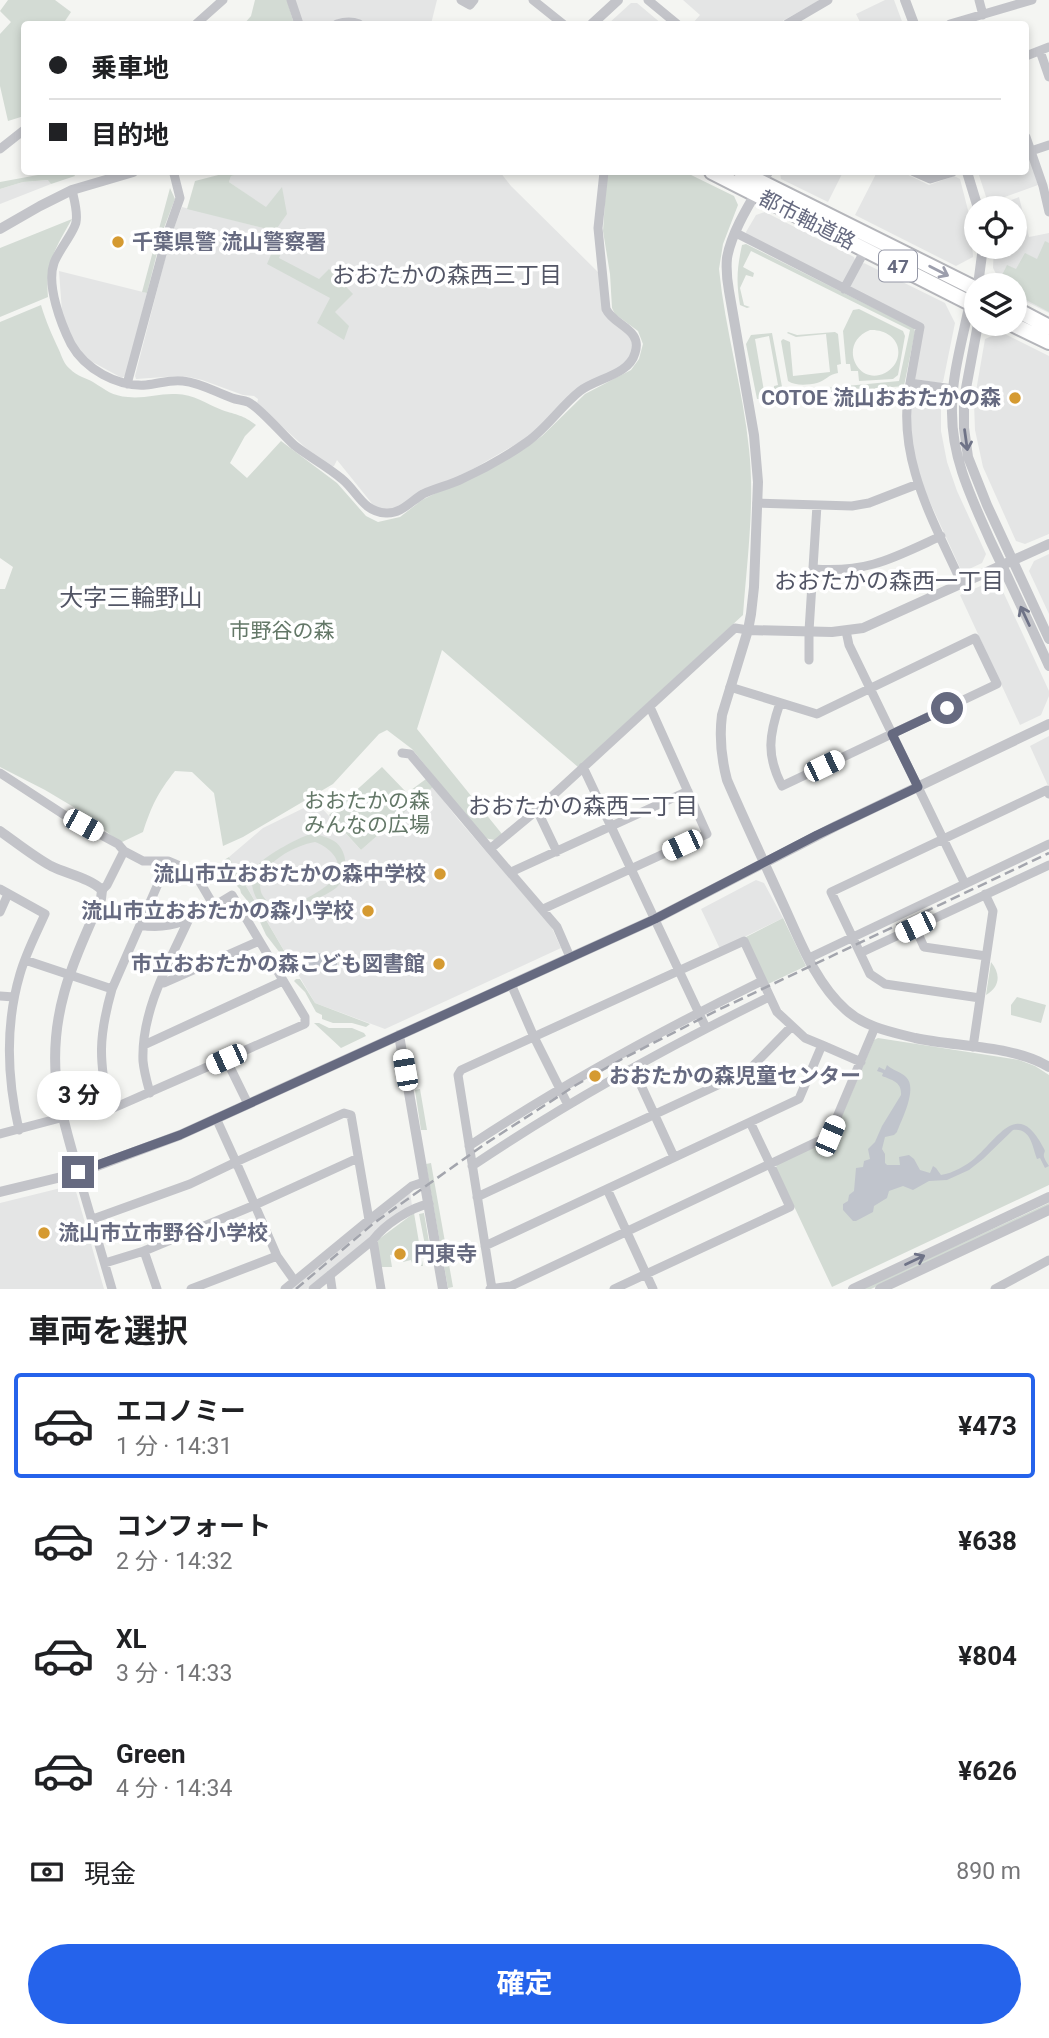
<!DOCTYPE html>
<html lang="ja">
<head>
<meta charset="utf-8">
<style>
  :root { --surface:#fff; --page:#f2f2f2; --text:#202124; --muted:#757577; --line:#e0e0e0; --accent:#2563eb }
  body { margin:0; font-family:Roboto,"Noto Sans JP",sans-serif; background:var(--page); color:var(--text); height:100vh; display:flex; flex-direction:column; font-size:26px; white-space:nowrap }
  * { box-sizing:border-box; margin:0 }
  p { font-size:23px; color:var(--muted) }
  .icon { flex:none; width:38px; height:38px; fill:none; stroke:currentColor; stroke-width:2; stroke-linecap:round; stroke-linejoin:round }
  .map { position:relative; height:1289px; overflow:hidden }
  .details { display:flex; flex-direction:column; background:var(--surface); flex:1 }
  .details>* { flex:none }
  .hud { position:absolute; left:21px; top:21px; width:1008px; height:154px; border-radius:7px; box-shadow:0 4px 10px #0003; display:grid; align-content:center; height:154px; padding:0 28px; background:var(--surface) }
  .fabs { position:absolute; left:964px; top:196px; display:grid; gap:14px }
  .fabs a { display:grid; place-items:center; width:63px; height:63px; border-radius:50%; background:var(--surface); box-shadow:0 4px 10px #0003; font-size:35px }
  .end { position:absolute; width:32px; height:32px; margin:-16px; border:9px solid #666a80; background:#fff; box-shadow:0 0 0 4px #fff }
  .from { border-radius:50% }
  .bubble { position:absolute; height:49px; border-radius:24px; background:var(--surface); box-shadow:0 4px 10px #0003; font-size:23px; font-weight:700; line-height:49px; text-align:center }
  .car { position:absolute; width:21px; height:42px; margin:-21px -10px; border-radius:9px; box-shadow:0 0 5px 2px #0007; background:linear-gradient(#fff 24%,#345 0 40%,#fff 0 76%,#345 0 86%,#fff 0) }
  .hud b { display:flex; align-items:center; gap:24px; height:66px; font-size:26px }
  .hud b+b { border-top:2px solid var(--line) }
  .hud i { width:18px; height:18px; background:var(--text) }
  ul { padding:0; list-style:none }
  li { display:flex; align-items:center; gap:21px; height:105px; margin:0 14px 10px; padding:0 14px; border:4px solid transparent; border-radius:7px }
  li div { flex:1 }
  li b { display:block; font-size:26px }
  li em { font-style:normal; font-weight:700 }
  li.on { border-color:var(--accent) }
  li>.icon { width:63px; height:63px; stroke-width:1.5 }
  h2 { padding:0 28px; font-size:32px; line-height:84px }
  .pay { display:flex; align-items:center; gap:18px; height:77px; padding:0 28px; font-size:26px }
  .pay p { margin-inline-start:auto }
  .primary-button { display:flex; gap:14px; margin-top:auto; padding:14px 28px }
  .primary-button a { flex:1; height:80px; border-radius:42px; background:var(--accent); color:#fff; font-size:28px; font-weight:700; line-height:80px; text-align:center }
  .map>svg:first-child { display:block }
  .built { fill:#e4e5e5 }
  .green { fill:#d3dbd4; fill-rule:evenodd }
  .water { fill:#c0c4cc }
  .lines { fill:none; stroke-linecap:round; stroke-linejoin:round }
  .primary-casing { stroke:#b4b5ba; stroke-width:18 }
  .minor { stroke:#c3c4c9; stroke-width:9 }
  .tertiary { stroke:#c3c4c9; stroke-width:10 }
  .primary { stroke:#fff; stroke-width:14 }
  .rail { stroke:#a3a5ad; stroke-width:2.5; stroke-dasharray:10 5; stroke-linecap:butt }
  .oneway { stroke:#9c9eac }
  .oneway2 { stroke:#6f7387 }
  .route { stroke:#666a80; stroke-width:9 }
  .poi-dot { fill:#d59a31; stroke:#fff; stroke-width:2.5 }
  .labels { text-anchor:middle; stroke-width:7; stroke-linejoin:round; paint-order:stroke }
  .shield { fill:#fff; stroke:#9497a6; stroke-width:2 }
  .shield-label { font-size:19px; font-weight:bold; fill:#666a80 }
  .street-label { font-size:21px; fill:#666a80; stroke:#fff }
  .poi-label { font-size:21px; font-weight:bold; fill:#666a80; stroke:#fff; text-anchor:start }
  .park-label { font-size:21px; fill:#647868; stroke:#fff }
  .neighbourhood-label { font-size:23px; fill:#535666; stroke:#fff }
  .quarter-label { font-size:24px; fill:#535666; stroke:#fff }
</style>
</head>
<body>
<div class="map">
<svg width="1049" height="1289" viewBox="0 0 1049 1289">
  <rect width="100%" height="100%" fill="#f4f5f2"/>
  <path class="built" d="M294,0H437L431,24H365L357,20H342L332,24H302Z
    M683,0H820L777,24H692L700,15Z
    M885,0H894L903,24H861L856,14Z
    M631,3H637L662,24H608Z
    M1026,147L1038,185L988,203L978,172H1026Z
    M246,172H500L511,186L600,274L604,310L626,331L634,343L629,361L561,406L528,437L473,469L402,506L387,510L374,506L337,460L334,466L330,467L307,449L257,404L258,399L254,396L243,395L202,380L189,377L178,376L136,379L135,376L171,236L182,207L275,231L282,188L266,208L229,182L231,176Z
    M780,172H843L828,202L781,179Z
    M877,172H902L929,185L954,176L960,179L970,218L973,257L956,266L855,215Z
    M49,180L51,184L0,204V189L23,182Z
    M1019,197L1029,237L1049,233V313L1015,296V285H1002L993,268L994,247H1015V208H990Z
    M765,212L854,257L855,260L844,282L841,283L747,236L746,232L756,215Z
    M864,263L945,303L955,323L943,382L940,383L915,379L923,326L851,289L850,285L862,264Z
    M59,271L147,293L126,375L122,378L87,359L81,353L69,332L62,312Z
    M1001,332L1049,356V534L1025,544L1016,541L983,467L975,430L974,403L985,339Z
    M914,392L939,395L941,398V431L947,462L957,491L986,554L982,563L965,571L961,570L924,489L916,469L910,431L911,393Z
    M1049,554V614L1029,571L1034,561Z
    M992,581L1000,585L1049,691V696L1041,715L1020,725L960,595Z
    M1049,736V788L1030,746Z
    M433,787L457,818L551,926L561,948L385,1029L315,1003L229,857L263,828L316,802L361,850Z
    M756,880L764,883L783,918L720,949L701,909Z
    M69,1186L75,1188L104,1289H0V1203Z
    M410,1191L412,1206L397,1215L307,1289H290Z"/>
  <path class="green" d="M8,0H55L71,12L63,24H24V116L8,121L0,86V34L11,22L0,11Z
    M255,0H287L294,24H244L251,16Z
    M54,172H73L75,176L51,184L48,180L23,182L0,189V182Z
    M230,172H246L231,176L229,182L266,207L282,187L287,214L275,231L187,209L195,181Z
    M607,172H685L734,196L738,205L723,244L719,269C725,330 743,389 749,449C755,504 747,560 743,615L578,767L442,650L417,729L502,834L495,840L484,838L412,749L387,730L379,734L333,784L243,837L223,846L214,793L192,772L175,771C158,792 151,807 143,832L120,843L87,815L45,790L0,767V589H5L13,567L0,558V322L41,305C46,322 52,335 59,350C62,357 64,364 70,369C77,376 86,378 93,382C106,390 112,396 128,397C144,399 160,393 176,394C194,394 206,404 222,410C237,415 243,415 256,425L245,436L230,463L247,478L281,441L337,483L366,516L378,522L400,517L422,500L524,449L542,436L585,394L631,370L639,359L643,344L638,331L615,314L612,308L610,274L603,231Z
    M170,188L175,199L162,233L147,293L142,292Z
    M72,219C56,247 45,264 48,297L0,317V248Z
    M280,233L287,239L279,258L319,279L329,269L353,294L335,312L349,326L344,340L317,323L330,298L267,264Z
    M1045,241L1049,243V312L1015,294V285H1003L1000,279L1007,265L1016,269L1025,253L1037,259Z
    M746,244L914,328L915,332L904,386L757,399L746,344L751,335L772,333L783,392L899,381L910,330L751,251L743,267L754,273L753,277L746,275L740,288L744,305L750,307L747,308L740,305C736,281 737,268 742,245ZM769,336L778,385L774,386V389L764,391L755,339Z
    M859,309L903,331L905,336L898,375L893,379L859,381L858,371H851L850,364H846L843,331L853,310ZM870,330C885,329 901,339 898,356C897,363 892,369 885,373C857,387 837,343 870,330Z
    M788,332L797,335L835,332L838,334L841,364L837,365L838,373C829,374 825,381 817,383C808,385 795,386 788,381L781,341L783,339L790,342L793,376L830,372L826,334L796,337L787,333Z
    M382,767L407,793L426,779L433,787L361,850L329,815Z
    M314,833C320,836 328,837 334,841C349,851 349,876 336,888C330,893 320,897 312,901C305,905 297,912 289,914C282,916 275,915 269,911C253,901 246,880 258,865C266,855 301,836 314,833ZM315,842C330,847 346,863 334,879C326,889 288,911 276,907C270,905 263,898 261,892C254,867 294,845 315,842Z
    M229,857L293,966L289,972L280,953L266,935L254,909L241,893L240,889L237,886L224,860Z
    M783,918L806,966L768,984L746,937Z
    M991,962C1001,974 1000,987 986,995Z
    M296,979H300L315,1003L370,1024L366,1027L352,1023H333L322,1019V1015L316,1012L305,992L294,981Z
    M1017,997L1046,1005L1041,1023L1011,1015V1005Z
    M314,1023H319L329,1028H352L364,1033L366,1036L341,1048Z
    M878,1038L1019,1060L1035,1066L1049,1075V1185L832,1287L776,1168L777,1164L832,1139L874,1040Z
    M420,1089L427,1130H421L415,1090Z
    M431,1163L453,1287L448,1288L426,1164Z
    M1049,1203V1206L871,1289H862Z
    M414,1213L423,1266H419L417,1262L412,1263L411,1260L403,1262L401,1253L390,1255L392,1267H381L377,1243L379,1239Z
    M424,1213L433,1265L429,1266L419,1214Z"/>
  <path class="water" d="M309,952L338,956L336,972L307,967Z
    M887,1065C892,1070 901,1072 906,1077C918,1088 902,1119 897,1132L894,1135L885,1137L882,1149L885,1154V1163L887,1165H900L899,1157L909,1155L914,1159L920,1170L930,1173L933,1166L936,1168L941,1175C953,1173 966,1166 975,1158C999,1137 1018,1099 1043,1147C1047,1153 1043,1151 1044,1157C1045,1160 1047,1163 1049,1166L1045,1168L1040,1158L1037,1159C1032,1146 1031,1128 1013,1130L983,1159L969,1170L947,1180L929,1181L913,1190L903,1186L889,1191L887,1198L874,1206L873,1212L856,1221H853L843,1210V1204L848,1201L849,1195L854,1191L856,1168L863,1167L864,1161L870,1159L868,1149L875,1142L882,1126L901,1095C902,1082 892,1080 882,1076L883,1073L877,1071L879,1067L885,1070Z"/>
  <g class="lines">
    <defs>
      <path id="primary" d="M712,172L976,306
        M741,172L976,289
        M1015,309L1049,327
        M1012,324L1049,342"/>
    </defs>
    <use href="#primary" class="primary-casing"/>
    <path class="minor" d="M291,0L299,24
      M461,0L470,5L474,0
      M533,0L563,24
      M648,0L677,24
      M979,0L983,15
      M196,24L223,0
      M337,24C343,22 352,21 359,24
      M787,24L828,0
      M950,24L1032,0
      M1040,51L1049,77
      M1026,56L1049,47
      M1026,137L1043,186L1049,212
      M0,149L24,130
      M1031,151L1049,145
      M914,172L930,179L953,172
      M72,190C74,199 78,212 76,222C75,231 58,251 54,263C46,285 61,324 71,344C85,369 117,387 146,385C159,384 170,379 183,381C201,383 215,392 232,398C237,400 243,400 248,402C258,406 283,435 294,445C309,457 327,466 342,479C357,491 363,512 386,513C401,514 411,501 423,494C435,488 450,485 462,479C484,469 507,456 527,442C547,428 561,406 580,391C597,378 629,375 635,353C643,329 614,326 606,309L598,228L604,172
      M736,233L920,327L910,383L953,389
      M844,289L865,250
      M910,383C895,456 933,520 962,584
      M127,384L168,232L180,198L174,174
      M757,503L852,506L869,503L918,484
      M814,569C868,573 893,558 941,536
      M846,631L849,645L965,884
      M809,660V631L817,505
      M730,687L817,714L975,638L997,684L782,786C766,755 769,735 780,703
      M402,753L410,754L490,849L537,810L735,628L748,630
      M583,767L706,1028
      M0,773L66,816L118,844L124,851L107,885L102,890
      M537,810L557,852
      M490,849L557,927L570,957
      M168,861L194,872L214,906
      M511,872L688,791
      M0,889L45,914C36,934 26,953 20,974C5,1025 7,1078 19,1130
      M543,909L707,834L650,707
      M0,912L8,894
      M915,927L924,947L986,956
      M860,953L1049,865
      M809,958L1049,844
      M25,960L112,989L168,861H143L124,851
      M161,982L164,983L259,941
      M511,984L534,1037L568,1105
      M112,989C98,1038 99,1060 109,1110L305,1024V1017L232,895C202,913 176,932 140,925
      M0,996L14,997
      M980,998L885,984L870,974L831,892L1047,790L1049,794
      M144,1045L283,981
      M973,1047L993,911L985,894
      M226,1059L248,1104
      M861,1062L822,1045L799,1099L750,1122L770,1164L829,1136L875,1027
      M633,1068L674,1157
      M150,1093C147,1082 144,1072 143,1061C141,1012 168,964 188,921
      M216,1118L236,1162L344,1113L351,1115L369,1220L285,1289
      M0,1134L64,1117
      M469,1146C564,1083 660,1031 762,981
      M472,1166C567,1102 667,1047 769,997
      M78,1173L112,1289
      M607,1189L653,1289
      M477,1197L748,1071L792,1026
      M93,1219L190,1184L236,1162L277,1256L294,1280
      M369,1220L412,1186L424,1182
      M373,1240C384,1225 411,1207 429,1204
      M485,1246L750,1122
      M144,1251L255,1205L358,1158
      M105,1263L144,1251L157,1289
      M330,1275L332,1289
      M191,1289L277,1256
      M313,1289L373,1240L381,1289
      M490,1289L511,1286L770,1164L790,1207L614,1289
      M492,1289L458,1075L461,1070L744,941L777,1012L805,1038L822,1045
      M995,1289L1049,1260"/>
    <path class="tertiary" d="M905,0L914,24
      M592,24L618,0
      M768,172C754,197 732,229 727,258C726,269 727,280 729,291L754,435L758,482L754,587L751,614L748,630L722,715C719,738 721,757 727,780C745,822 765,864 784,906C800,941 816,984 846,1010C865,1027 891,1032 915,1038C956,1047 1013,1045 1049,1067
      M967,172L978,208
      M0,229L40,206L72,190L133,172
      M978,285L983,247
      M973,297L970,302C963,338 951,377 952,413C952,459 972,499 990,540C1010,582 1030,624 1049,666
      M978,324L964,399V428L968,457L987,505L1049,639
      M748,630L832,632L863,628L1049,544
      M0,831C17,843 33,856 51,866C67,874 90,878 102,890L101,899C74,961 50,1009 56,1079C59,1110 70,1142 78,1173
      M399,1035L443,1289
      M0,1192L78,1173L180,1135L655,919L836,826L1049,724
      M853,1289L1049,1197
      M880,1289L1049,1210"/>
    <use href="#primary" class="primary"/>
    <path class="rail" d="M296,1289L374,1223L485,1144L576,1085L622,1059L716,1011L1049,853"/>
  </g>
  <defs><path id="oneway-shaft" d="M-6 0H5M1.5-3L5.5 0L1.5 3" fill="none" stroke-width="1.6" stroke-linecap="round" stroke-linejoin="round" transform="scale(1.75)"/></defs>
  <use class="oneway" href="#oneway-shaft" transform="translate(939 271) rotate(27)"/>
  <g class="oneway2">
    <use href="#oneway-shaft" transform="translate(966 440) rotate(82)"/>
    <use href="#oneway-shaft" transform="translate(1025 616) rotate(-115)"/>
    <use href="#oneway-shaft" transform="translate(915 1260) rotate(-25)"/>
  </g>
  <g class="lines">
    <path class="route" d="M78,1172L180,1135L655,919L817,835L918,787L892,734L947,708"/>
  </g>
  <g class="poi-dot">
    <circle cx="118" cy="242" r="7"/>
    <circle cx="1015" cy="398" r="7"/>
    <circle cx="440" cy="874" r="7"/>
    <circle cx="368" cy="911" r="7"/>
    <circle cx="439" cy="964" r="7"/>
    <circle cx="595" cy="1076" r="7"/>
    <circle cx="44" cy="1233" r="7"/>
    <circle cx="400" cy="1254" r="7"/>
  </g>
  <g class="labels">
    <rect class="shield" x="879" y="250.5" width="38" height="31" rx="5"/>
    <g class="shield-label">
      <text x="898" y="273">47</text>
    </g>
    <g class="street-label">
      <text transform="translate(807 220) rotate(27)" y="7">都市軸道路</text>
    </g>
    <g class="poi-label">
      <text x="132" y="249">千葉県警 流山警察署</text>
      <text x="1001" y="405" text-anchor="end">COTOE 流山おおたかの森</text>
      <text x="426" y="881" text-anchor="end">流山市立おおたかの森中学校</text>
      <text x="354" y="918" text-anchor="end">流山市立おおたかの森小学校</text>
      <text x="425" y="971" text-anchor="end">市立おおたかの森こども図書館</text>
      <text x="609" y="1083">おおたかの森児童センター</text>
      <text x="58" y="1240">流山市立市野谷小学校</text>
      <text x="414" y="1261">円東寺</text>
    </g>
    <g class="park-label">
      <text x="282" y="638">市野谷の森</text>
      <text x="367" y="808">おおたかの森<tspan x="367" dy="24">みんなの広場</tspan></text>
    </g>
    <g class="neighbourhood-label">
      <text x="447" y="283">おおたかの森西三丁目</text>
      <text x="889" y="589">おおたかの森西一丁目</text>
      <text x="583" y="814">おおたかの森西二丁目</text>
    </g>
    <g class="quarter-label">
      <text x="131" y="606">大字三輪野山</text>
    </g>
  </g>
</svg>
<div class="fabs">
<a><svg class="icon" aria-label="locate" viewBox="0 0 24 24"><circle cx="12" cy="12" r="6"/><path d="M12 2v4M12 18v4M2 12h4M18 12h4"/></svg></a>
<a><svg class="icon" aria-label="layers" viewBox="0 0 24 24"><path d="M12 4l9 5-9 5-9-5zM3 14l9 5 9-5"/></svg></a>
</div>
<i class="end from" style="left:947px;top:708px"></i>
<i class="end" style="left:78px;top:1172px"></i>
<div class="bubble" style="left:37px;top:1071px;width:84px">3 分</div>
<i class="car" style="left:824px;top:766px;rotate:64deg"></i>
<i class="car" style="left:83px;top:825px;rotate:119deg"></i>
<i class="car" style="left:682px;top:845px;rotate:245deg"></i>
<i class="car" style="left:915px;top:927px;rotate:244deg"></i>
<i class="car" style="left:226px;top:1059px;rotate:246deg"></i>
<i class="car" style="left:405px;top:1070px;rotate:350deg"></i>
<i class="car" style="left:830px;top:1136px;rotate:23deg"></i>
<div class="hud">
<b><i class="from"></i>乗車地</b>
<b><i></i>目的地</b>
</div>
</div>
<section class="details">
<h2>車両を選択</h2>
<ul>
<li class="on"><svg class="icon" aria-label="car" viewBox="0 0 24 24"><path d="M5 17H2v-5l4-1 3-4h7l3 4 3 1v5h-3M9 17h6M6 11h13"/><circle cx="7" cy="17" r="2"/><circle cx="17" cy="17" r="2"/></svg><div><b>エコノミー</b><p>1 分 · 14:31</p></div><em>¥473</em></li>
<li><svg class="icon" aria-label="car" viewBox="0 0 24 24"><path d="M5 17H2v-5l4-1 3-4h7l3 4 3 1v5h-3M9 17h6M6 11h13"/><circle cx="7" cy="17" r="2"/><circle cx="17" cy="17" r="2"/></svg><div><b>コンフォート</b><p>2 分 · 14:32</p></div><em>¥638</em></li>
<li><svg class="icon" aria-label="car" viewBox="0 0 24 24"><path d="M5 17H2v-5l4-1 3-4h7l3 4 3 1v5h-3M9 17h6M6 11h13"/><circle cx="7" cy="17" r="2"/><circle cx="17" cy="17" r="2"/></svg><div><b>XL</b><p>3 分 · 14:33</p></div><em>¥804</em></li>
<li><svg class="icon" aria-label="car" viewBox="0 0 24 24"><path d="M5 17H2v-5l4-1 3-4h7l3 4 3 1v5h-3M9 17h6M6 11h13"/><circle cx="7" cy="17" r="2"/><circle cx="17" cy="17" r="2"/></svg><div><b>Green</b><p>4 分 · 14:34</p></div><em>¥626</em></li>
</ul>
<div class="pay"><svg class="icon" aria-label="cash" viewBox="0 0 24 24"><path d="M3 7h18v10H3z"/><circle cx="12" cy="12" r="2"/></svg>現金<p>890 m</p></div>
<div class="primary-button"><a>確定</a></div>
</section>
</body>
</html>
